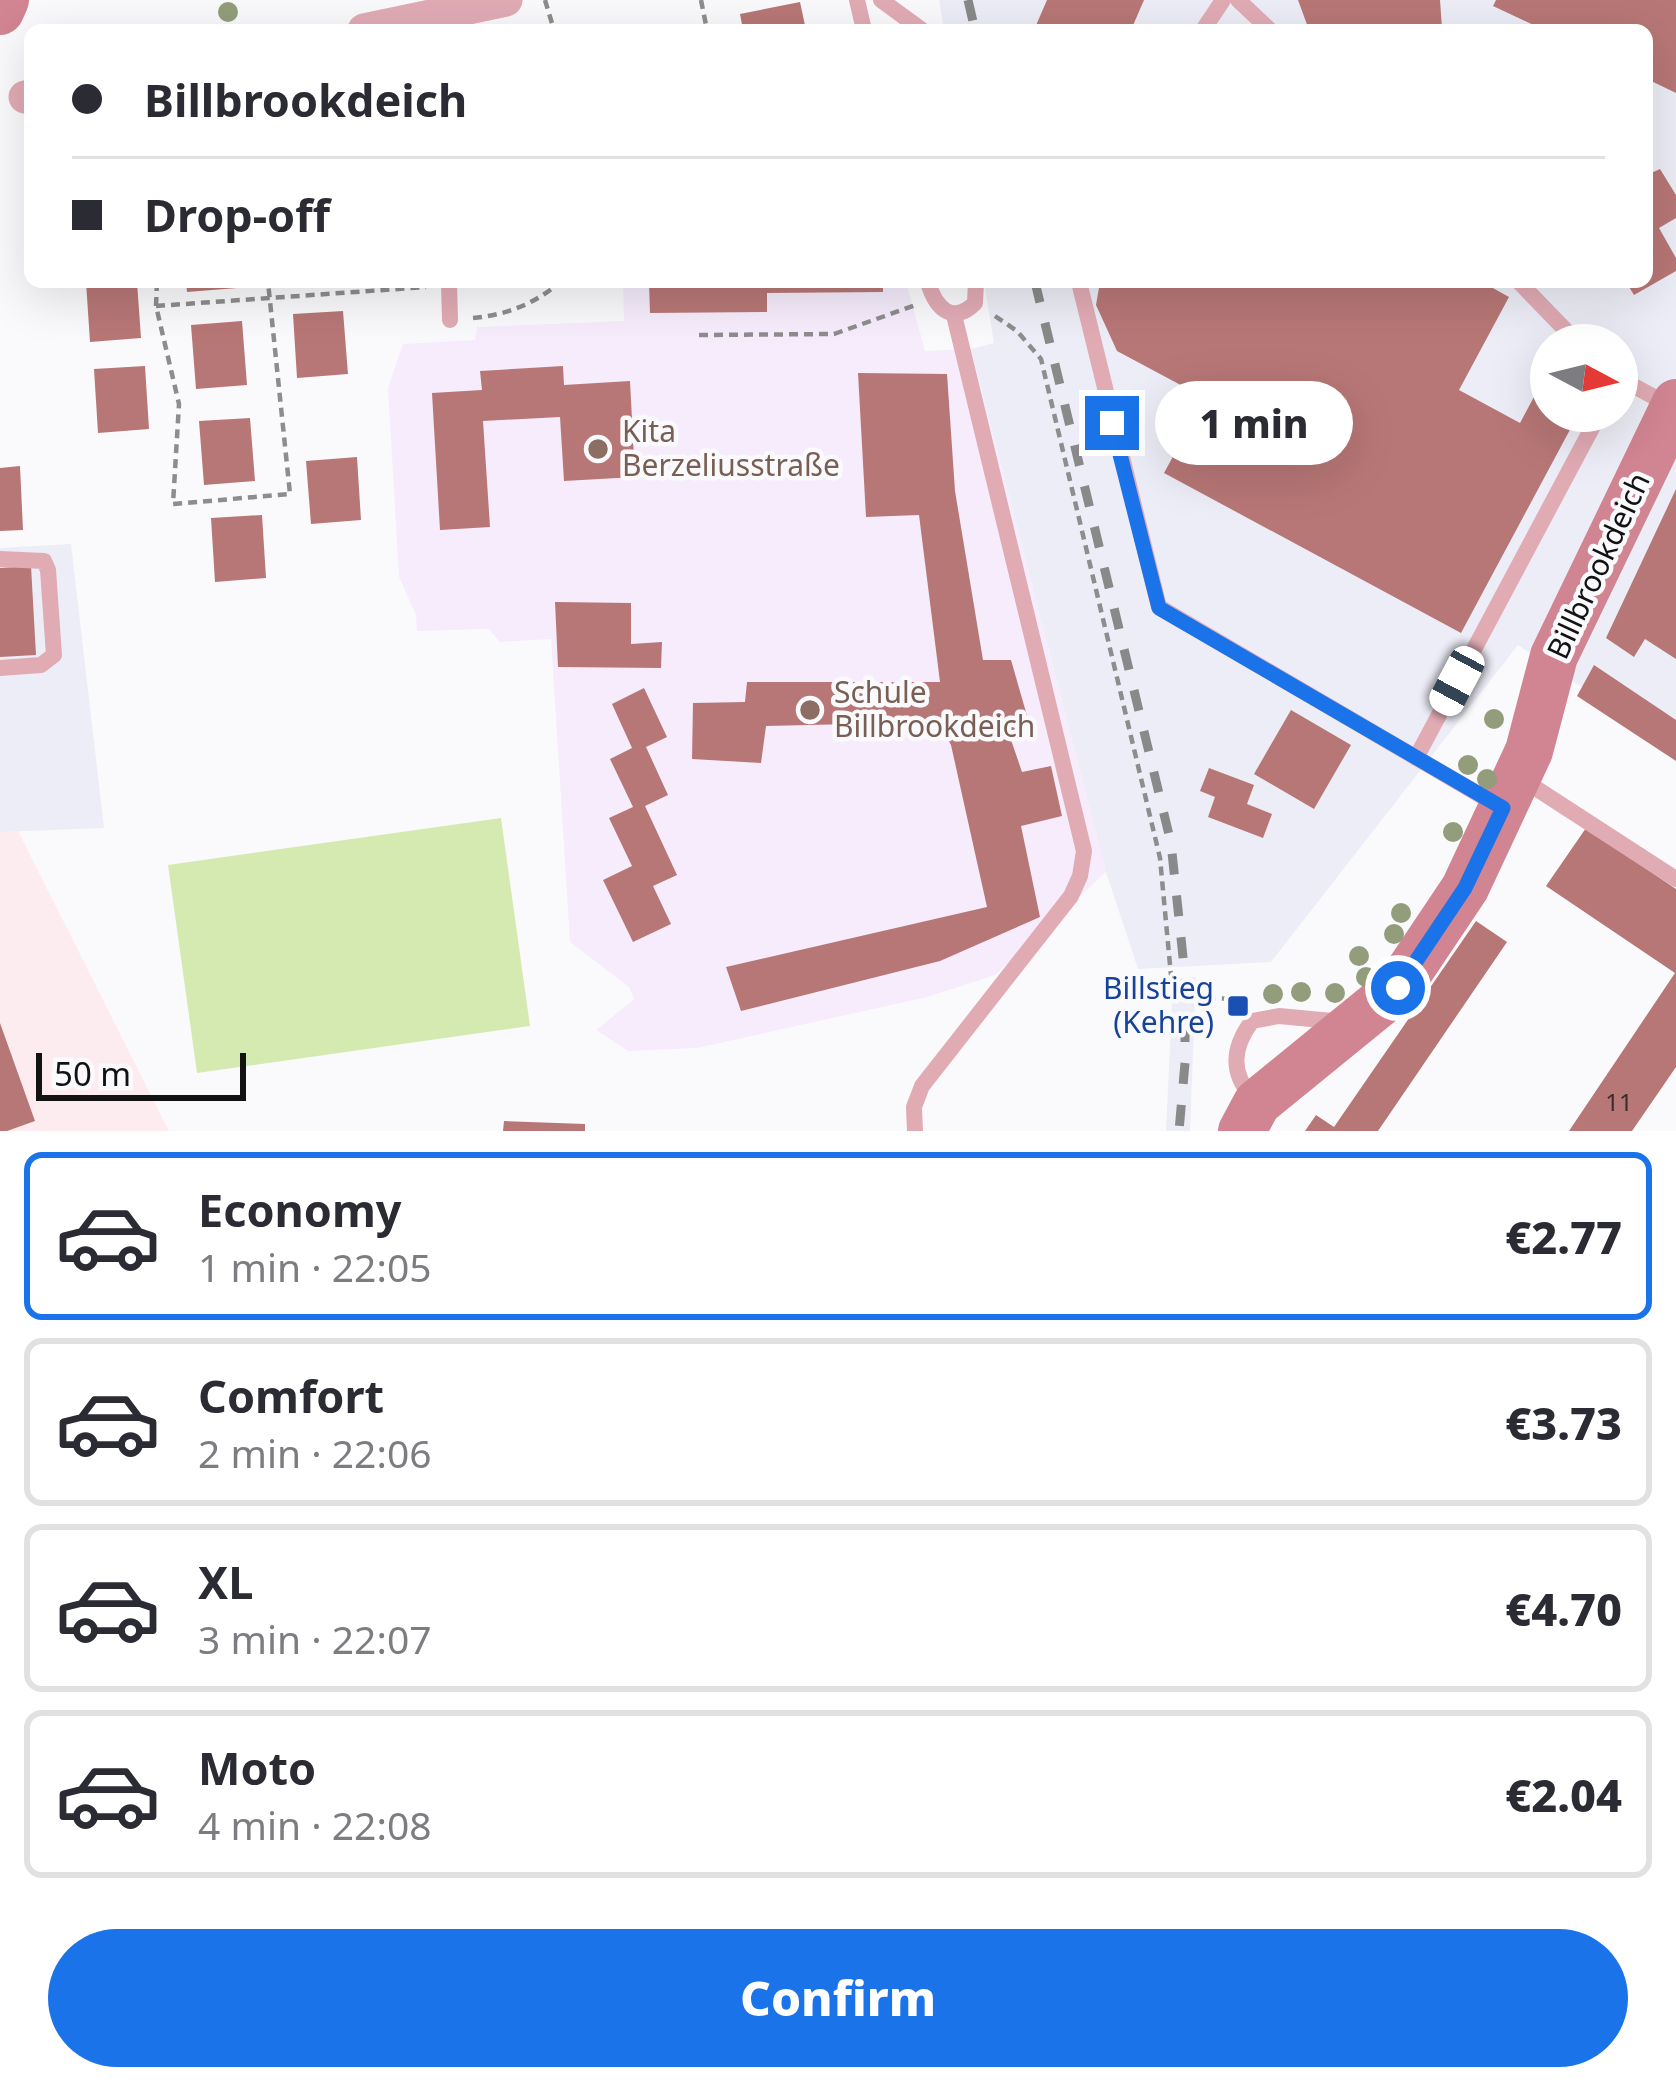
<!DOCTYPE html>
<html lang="en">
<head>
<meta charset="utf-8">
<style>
  :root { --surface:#fff; --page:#f7f7f7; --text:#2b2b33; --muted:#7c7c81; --line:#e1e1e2; --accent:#1a73e8 }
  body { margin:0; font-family:"Noto Sans",sans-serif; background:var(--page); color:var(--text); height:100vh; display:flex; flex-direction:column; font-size:45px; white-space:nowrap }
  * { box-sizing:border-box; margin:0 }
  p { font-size:39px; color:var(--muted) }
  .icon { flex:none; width:66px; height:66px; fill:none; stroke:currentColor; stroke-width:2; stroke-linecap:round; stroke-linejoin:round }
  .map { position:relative; height:1131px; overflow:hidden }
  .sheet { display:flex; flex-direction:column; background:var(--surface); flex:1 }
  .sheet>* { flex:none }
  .banner { position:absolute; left:24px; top:24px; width:1629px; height:264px; border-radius:18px; box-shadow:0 12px 48px #0002; display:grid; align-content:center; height:264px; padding:0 48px; background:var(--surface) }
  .needle { width:78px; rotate:97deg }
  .buttons { position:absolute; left:1530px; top:324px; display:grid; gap:24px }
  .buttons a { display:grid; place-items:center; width:108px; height:108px; border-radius:50%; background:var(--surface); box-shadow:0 12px 48px #0002; font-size:60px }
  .scale { position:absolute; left:36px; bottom:30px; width:210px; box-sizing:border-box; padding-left:12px; border:6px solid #121212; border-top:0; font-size:33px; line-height:42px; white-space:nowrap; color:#121212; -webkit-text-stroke:9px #fafafc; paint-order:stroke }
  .end { position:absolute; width:54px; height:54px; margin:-27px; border:15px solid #1a73e8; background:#fff; box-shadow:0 0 0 6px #fff }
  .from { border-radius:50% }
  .bubble { position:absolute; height:84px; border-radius:42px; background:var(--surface); box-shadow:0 12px 48px #0002; font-size:39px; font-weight:800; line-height:84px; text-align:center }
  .car { position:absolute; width:36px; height:72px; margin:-36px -18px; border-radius:15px; box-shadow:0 0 9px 3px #0007; background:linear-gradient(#fff 24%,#345 0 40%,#fff 0 76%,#345 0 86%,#fff 0) }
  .banner b { display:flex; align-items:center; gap:42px; height:114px; font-size:45px }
  .banner b+b { border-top:3px solid var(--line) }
  .banner i { width:30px; height:30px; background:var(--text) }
  ul { padding:21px 0 0; list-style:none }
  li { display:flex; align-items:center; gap:36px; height:168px; margin:0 24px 18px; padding:0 24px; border:6px solid var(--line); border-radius:18px }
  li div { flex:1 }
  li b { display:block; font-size:45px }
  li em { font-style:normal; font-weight:800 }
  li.active { border-color:var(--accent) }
  li>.icon { width:108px; height:108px; stroke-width:1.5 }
  .primary-button { display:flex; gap:24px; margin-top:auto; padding:24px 48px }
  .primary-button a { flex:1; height:138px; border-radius:72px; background:var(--accent); color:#fff; font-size:48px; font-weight:800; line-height:138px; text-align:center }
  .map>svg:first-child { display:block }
  .commercial { fill:#fcecef }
  .built { fill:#ecedf6; fill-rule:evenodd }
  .education { fill:#f6ecfc }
  .green { fill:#d5eab1 }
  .building { fill:#b77776 }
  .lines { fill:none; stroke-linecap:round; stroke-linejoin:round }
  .path { stroke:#8d8d8e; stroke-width:4.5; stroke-dasharray:9 6; stroke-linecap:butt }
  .lane { stroke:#e1abb4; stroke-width:16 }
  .street { stroke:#e1abb4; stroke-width:33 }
  .secondary { stroke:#d18491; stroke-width:48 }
  .rail { stroke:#89898a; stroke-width:9; stroke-dasharray:21 21; stroke-linecap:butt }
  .tree { fill:#939d7b }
  .route { stroke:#1a73e8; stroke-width:15 }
  .education-dot { fill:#8d6e63; stroke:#fafafc; stroke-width:4.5 }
  .transit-dot { fill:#1a4fb4; stroke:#fafafc; stroke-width:4.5 }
  .labels { text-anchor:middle; stroke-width:9; stroke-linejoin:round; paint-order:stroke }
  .number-label { font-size:24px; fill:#3b2b2b }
  .education-label { font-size:30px; fill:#785e54; stroke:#fafafc; text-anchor:start }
  .street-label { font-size:30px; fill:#121212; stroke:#fafafc }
  .transit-label { font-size:30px; fill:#164399; stroke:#fafafc; text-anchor:end }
</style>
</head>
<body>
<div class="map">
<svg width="1676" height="1131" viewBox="0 0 1676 1131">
  <rect width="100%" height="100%" fill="#fafafc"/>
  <path class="commercial" d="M18,831L169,1131H0V832Z"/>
  <path class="built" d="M939,0H1676V749L1518,645L1271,962L1138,969L1106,872L971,349L994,343L984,282H1647V30H944ZM1551,345H1617V411H1551Z
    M71,544L104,828L0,832V548Z
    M1196,977L1190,1131H1166L1173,979Z"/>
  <path class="education" d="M623,282H906L925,351L971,349L1106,872L995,975L927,997L697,1048L628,1051L596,1030L634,999L629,987L570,942L551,639L500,642L489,629L417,631L416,615L399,577L388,388L403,344L475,340L477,327L624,321Z"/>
  <path class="green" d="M501,818L530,1026L197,1073L168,865Z"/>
  <path class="building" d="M1047,0H1144L1131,30H1034Z
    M1298,0H1440L1442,28L1309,30Z
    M1496,0H1676V93L1647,79V30H1544L1493,6Z
    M800,2L806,30H743L740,14Z
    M1660,169L1676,195V218L1659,228L1676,258V271L1634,295L1626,282H1647V175Z
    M86,282H137L141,338L90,342Z
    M186,282H237V288L187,292Z
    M649,282H883V292L767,293V312L650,313Z
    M1100,282H1482L1509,297L1459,390L1520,423L1551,365V411H1580L1461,633L1164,473L1205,398L1117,351L1096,305Z
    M343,311L348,374L297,378L293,314Z
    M242,321L247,385L196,389L191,325Z
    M145,366L149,429L98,433L94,369Z
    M563,366L564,385L630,381L635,477L564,481L560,417L483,421L490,527L440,530L432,393L482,390L480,371Z
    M858,373L947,374L955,491L983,660H1011L1032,733L1010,737L1022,772L1051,766L1062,816L1021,826L1040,917L940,961L741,1011L726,967L987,907L951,745L938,722L766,726L761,763L692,759L693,703L745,702L747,682H940L919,515L866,517Z
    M250,418L255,481L204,485L199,421Z
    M357,457L361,520L311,524L306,461Z
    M20,466L23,530L0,531V468Z
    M1676,489V659L1645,639L1634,657L1606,638Z
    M262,515L266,578L215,582L211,518Z
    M31,566L36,655L0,657V568Z
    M555,602L631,603V644L662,642L661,668L558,667Z
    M1594,665L1676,720V761L1577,696Z
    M644,688L667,737L646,747L668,795L645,806L677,875L653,886L671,924L633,942L603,880L632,866L609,818L633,807L610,759L632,748L612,704Z
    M1291,710L1351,745L1314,809L1254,774Z
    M1209,768L1254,785L1247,804L1272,814L1263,838L1208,817L1215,797L1200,791Z
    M1586,828L1676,889V1067L1632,1131H1569L1675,973L1546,886Z
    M1476,921L1507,942L1378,1131H1305L1316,1115L1334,1127Z
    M0,1023L35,1121L7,1131H0Z
    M504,1121L585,1124V1131H503Z"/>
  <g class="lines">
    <path class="path" d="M545,0L554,30
      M701,0L707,30
      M157,282L156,306L179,404L173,504L290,494L268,282
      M156,306L426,287
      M995,316L1017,331L1041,359L1160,858L1173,997L1243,999
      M473,318C506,315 535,304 560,282
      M699,335L834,334L916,305"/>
    <path class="lane" d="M857,0L864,30
      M881,0L922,30
      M1238,0L1270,30
      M1203,30L1223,0
      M449,282L450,320
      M928,282C935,307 952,326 975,303L976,282
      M1079,282L1159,607L1497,805
      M1519,282L1580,345
      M1617,377L1669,405
      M0,559L44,561L48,570L54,655L41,665L0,668
      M1416,758L1601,411
      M1534,787L1676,879
      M1253,1098C1230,1073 1232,1048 1252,1021L1279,1016L1343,1022
      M915,1131L914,1107L922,1086L1071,896L1080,876L1084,851L954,315"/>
    <path class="street" d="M364,30L506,0
      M25,97L30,96"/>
    <path class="secondary" d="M0,11L5,0
      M1242,1131L1257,1103L1398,988L1465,888L1529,751L1554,656L1676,403"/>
    <path class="rail" d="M968,0L975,30
      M1035,282L1171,843L1185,976V1063L1179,1131"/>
  </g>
  <g class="tree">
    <circle cx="228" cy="12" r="10"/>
    <circle cx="1494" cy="719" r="10"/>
    <circle cx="1468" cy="765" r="10"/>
    <circle cx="1487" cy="779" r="10"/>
    <circle cx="1453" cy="832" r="10"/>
    <circle cx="1401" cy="913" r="10"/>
    <circle cx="1394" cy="934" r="10"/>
    <circle cx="1359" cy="956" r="10"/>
    <circle cx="1366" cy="977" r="10"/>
    <circle cx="1301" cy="992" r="10"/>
    <circle cx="1335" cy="993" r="10"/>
    <circle cx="1273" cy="994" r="10"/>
  </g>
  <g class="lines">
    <path class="route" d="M1112,423L1159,608L1503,808L1465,888L1398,988"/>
  </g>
  <g class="education-dot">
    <circle cx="598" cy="449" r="12"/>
    <circle cx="810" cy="710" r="12"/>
  </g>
  <rect class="transit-dot" x="1226" y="994" width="24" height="24" rx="6"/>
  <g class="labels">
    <g class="number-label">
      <text x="1619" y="1111">11</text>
    </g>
    <g class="education-label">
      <text x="622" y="442">Kita<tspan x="622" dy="34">Berzeliusstraße</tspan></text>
      <text x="834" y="703">Schule<tspan x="834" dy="34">Billbrookdeich</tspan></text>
    </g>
    <g class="street-label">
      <text transform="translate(1599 566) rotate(-65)" y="10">Billbrookdeich</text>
    </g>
    <g class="transit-label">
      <text x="1214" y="999">Billstieg<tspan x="1214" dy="34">(Kehre)</tspan></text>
    </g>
  </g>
</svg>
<div class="buttons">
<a><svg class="needle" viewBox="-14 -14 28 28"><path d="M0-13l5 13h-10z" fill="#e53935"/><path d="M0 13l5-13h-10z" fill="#7c7c81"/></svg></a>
</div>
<div class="scale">50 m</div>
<i class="end from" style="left:1398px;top:988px"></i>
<i class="end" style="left:1112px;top:423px"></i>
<div class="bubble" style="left:1155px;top:381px;width:198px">1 min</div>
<i class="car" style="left:1457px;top:681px;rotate:208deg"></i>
<div class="banner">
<b><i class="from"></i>Billbrookdeich</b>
<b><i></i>Drop-off</b>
</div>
</div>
<section class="sheet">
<ul>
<li class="active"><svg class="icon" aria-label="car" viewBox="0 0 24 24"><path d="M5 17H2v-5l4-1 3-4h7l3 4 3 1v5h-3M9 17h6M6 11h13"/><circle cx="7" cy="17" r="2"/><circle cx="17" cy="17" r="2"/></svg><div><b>Economy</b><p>1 min · 22:05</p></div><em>€2.77</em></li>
<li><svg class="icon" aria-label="car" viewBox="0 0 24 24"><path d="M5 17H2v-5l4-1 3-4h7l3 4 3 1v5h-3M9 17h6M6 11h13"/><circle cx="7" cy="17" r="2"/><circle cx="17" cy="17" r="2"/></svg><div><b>Comfort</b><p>2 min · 22:06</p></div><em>€3.73</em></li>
<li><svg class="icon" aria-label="car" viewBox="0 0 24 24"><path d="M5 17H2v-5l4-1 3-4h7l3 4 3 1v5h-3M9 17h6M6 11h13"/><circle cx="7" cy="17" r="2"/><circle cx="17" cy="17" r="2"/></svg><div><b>XL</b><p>3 min · 22:07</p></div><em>€4.70</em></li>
<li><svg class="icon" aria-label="car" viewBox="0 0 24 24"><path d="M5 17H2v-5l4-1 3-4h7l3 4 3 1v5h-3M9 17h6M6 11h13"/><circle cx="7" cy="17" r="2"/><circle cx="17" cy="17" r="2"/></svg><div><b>Moto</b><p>4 min · 22:08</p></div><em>€2.04</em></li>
</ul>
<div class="primary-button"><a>Confirm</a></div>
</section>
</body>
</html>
